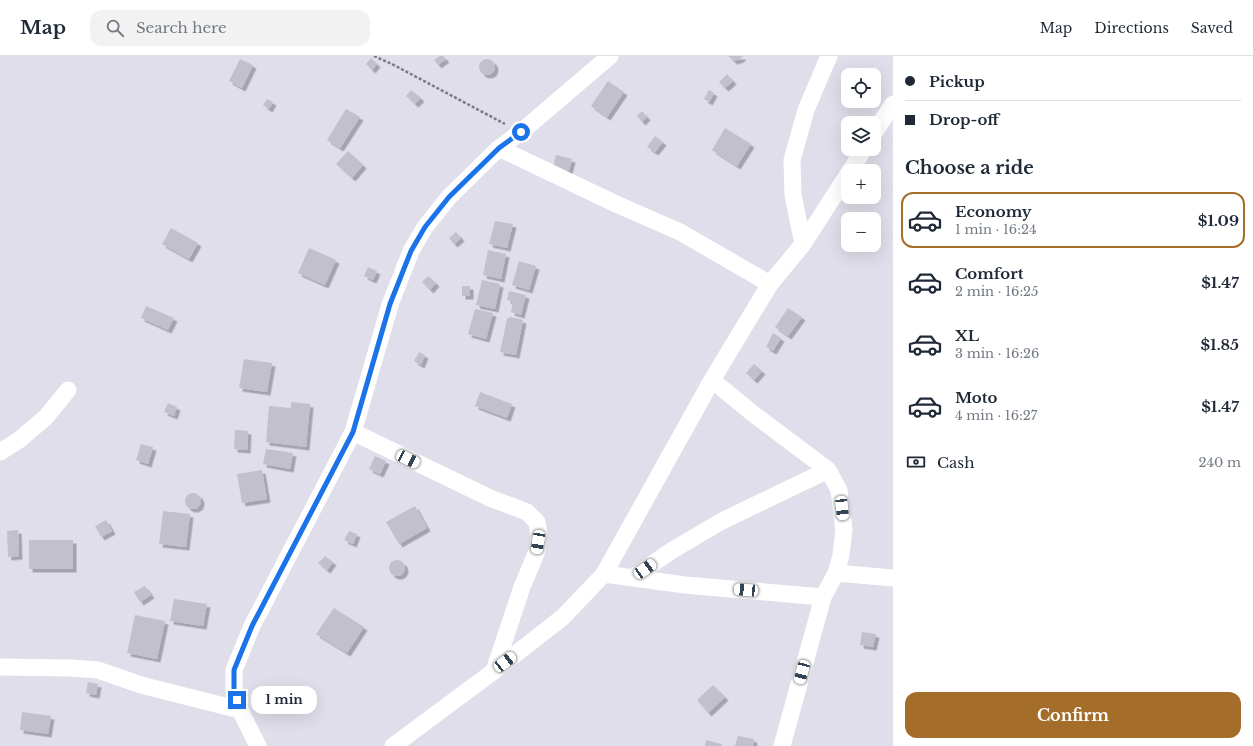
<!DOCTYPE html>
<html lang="en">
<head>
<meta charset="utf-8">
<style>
  :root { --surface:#fff; --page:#f2f2f3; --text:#1f2937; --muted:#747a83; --line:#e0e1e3; --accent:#a56d2a }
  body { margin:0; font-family:"Libre Baskerville",serif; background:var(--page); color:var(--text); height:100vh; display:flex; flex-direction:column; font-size:15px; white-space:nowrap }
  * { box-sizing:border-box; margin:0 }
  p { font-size:13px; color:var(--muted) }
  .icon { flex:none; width:22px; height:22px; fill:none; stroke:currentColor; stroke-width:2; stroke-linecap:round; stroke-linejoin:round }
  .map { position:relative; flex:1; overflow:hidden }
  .side { display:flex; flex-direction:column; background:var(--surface); width:360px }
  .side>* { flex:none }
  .hud { display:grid; align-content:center; height:88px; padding:0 12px; background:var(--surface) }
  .fabs { position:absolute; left:841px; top:12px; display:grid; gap:8px }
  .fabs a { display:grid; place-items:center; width:40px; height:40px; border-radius:8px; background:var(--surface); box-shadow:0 4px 16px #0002; font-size:20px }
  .end { position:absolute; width:18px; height:18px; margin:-9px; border:5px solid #1a73e8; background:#fff; box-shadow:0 0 0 2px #fff }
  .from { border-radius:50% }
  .bubble { position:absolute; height:28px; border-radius:12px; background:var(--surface); box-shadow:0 4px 16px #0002; font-size:13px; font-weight:700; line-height:28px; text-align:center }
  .car { position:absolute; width:12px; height:24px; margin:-12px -6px; border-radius:5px; box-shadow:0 0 3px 1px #0007; background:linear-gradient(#fff 24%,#345 0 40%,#fff 0 76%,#345 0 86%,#fff 0) }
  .hud b { display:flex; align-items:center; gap:14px; height:38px; font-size:15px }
  .hud b+b { border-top:1px solid var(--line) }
  .hud i { width:10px; height:10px; background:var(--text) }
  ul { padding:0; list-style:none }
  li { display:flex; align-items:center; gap:12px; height:56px; margin:0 8px 6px; padding:0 4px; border:2px solid transparent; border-radius:12px }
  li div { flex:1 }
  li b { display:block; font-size:15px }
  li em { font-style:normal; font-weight:700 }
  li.current { border-color:var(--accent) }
  li>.icon { width:36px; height:36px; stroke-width:1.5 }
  h2 { padding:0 12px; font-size:18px; line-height:48px }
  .pay { display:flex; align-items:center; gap:10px; height:44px; padding:0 12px; font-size:15px }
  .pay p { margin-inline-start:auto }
  .action { display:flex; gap:8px; margin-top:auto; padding:8px 12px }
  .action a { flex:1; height:46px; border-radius:12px; background:var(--accent); color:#fff; font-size:16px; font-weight:700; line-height:46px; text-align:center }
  header { display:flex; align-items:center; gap:24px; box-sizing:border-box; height:56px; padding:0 20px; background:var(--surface); border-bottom:1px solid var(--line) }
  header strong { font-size:19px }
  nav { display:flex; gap:22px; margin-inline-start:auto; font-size:14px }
  .search { width:280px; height:36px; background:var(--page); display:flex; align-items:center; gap:10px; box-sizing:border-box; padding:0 14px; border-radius:12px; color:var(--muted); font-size:15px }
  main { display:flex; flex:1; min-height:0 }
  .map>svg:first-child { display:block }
  .building { fill:#c1c0cc; filter:url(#shadow) }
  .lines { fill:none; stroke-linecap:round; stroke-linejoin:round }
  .path { stroke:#7b7a82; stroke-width:2.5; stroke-dasharray:3 2; stroke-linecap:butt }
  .minor { stroke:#fff; stroke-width:17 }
  .route { stroke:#1a73e8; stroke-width:5 }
</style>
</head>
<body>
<header>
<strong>Map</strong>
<div class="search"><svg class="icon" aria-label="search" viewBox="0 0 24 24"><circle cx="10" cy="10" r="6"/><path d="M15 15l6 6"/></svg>Search here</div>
<nav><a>Map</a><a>Directions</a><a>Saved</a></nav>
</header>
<main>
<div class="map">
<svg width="893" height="690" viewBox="0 0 893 690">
  <defs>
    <filter id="shadow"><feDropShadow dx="3.5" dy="3.5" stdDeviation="0" flood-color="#0004"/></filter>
  </defs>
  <rect width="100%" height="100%" fill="#e0deea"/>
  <path class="building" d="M440,0H443L446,3L438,9L434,4Z
    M728,0H743L740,3L734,5Z
    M371,2L377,8L372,14L366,8Z
    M240,3L253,9L242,32L229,25Z
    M479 11a8 8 0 1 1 16 0a8 8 0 1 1-16 0Z
    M727,18L733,25L725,32L719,26Z
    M608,25L624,36L607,61L591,50Z
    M411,34L421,42L415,48L406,40Z
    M709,34L714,37L709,46L704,43Z
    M267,43L273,46L269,53L263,49Z
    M346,53L360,61L340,92L327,84Z
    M642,55L647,61L642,66L637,60Z
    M725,72L751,88L737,110L712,94Z
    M655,80L663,86L655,96L647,91Z
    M348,95L363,109L352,122L336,108Z
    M556,99L572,103L569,115L553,112Z
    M495,165L513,168L507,192L489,188Z
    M171,172L198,187L189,203L162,188Z
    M456,176L461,182L454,188L449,182Z
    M309,192L336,204L325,229L298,217Z
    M488,194L506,198L501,223L483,219Z
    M519,205L536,210L529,234L512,229Z
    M368,211L377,215L373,224L364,220Z
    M428,220L436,227L430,234L422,226Z
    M482,224L500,228L495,253L476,249Z
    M462,230H470V240H462Z
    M509,235L526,239L521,259L511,256L513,246L507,244Z
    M146,250L174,262L168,274L141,262Z
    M788,252L802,261L788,280L775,271Z
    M475,253L493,257L486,283L468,278Z
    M510,261L523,264L516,299L500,296L507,263Z
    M773,277L781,282L773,295L766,291Z
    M419,296L425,299L421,309L414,305Z
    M244,303L272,307L267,336L239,332Z
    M754,308L762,315L754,324L746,317Z
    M480,336L512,348L507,362L475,350Z
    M291,346L310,348L306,391L266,386L269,350L291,352Z
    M168,347L177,351L174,360L164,356Z
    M235,374L248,375L247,394L234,393Z
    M141,388L153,391L148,408L136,404Z
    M266,393L293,397L290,413L263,408Z
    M375,400L386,405L380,418L369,413Z
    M262,414L267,443L242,447L237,418Z
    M185 445a8 8 0 1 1 16 0a8 8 0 1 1-16 0Z
    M415,450L427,472L399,488L386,466Z
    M163,455L190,458L186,491L159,488Z
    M106,464L112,475L101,481L95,470Z
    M18,474L19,500L8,501L7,475Z
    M349,475L357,478L353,488L344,484Z
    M29,484H73V513H29Z
    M325,500L333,506L327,514L318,507Z
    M389 512a8 8 0 1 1 16 0a8 8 0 1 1-16 0Z
    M145,530L151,539L140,546L134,536Z
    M174,543L207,548L203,570L170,565Z
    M334,552L364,571L347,597L316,578Z
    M135,559L165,565L157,603L127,597Z
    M862,576L876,578L873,591L860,589Z
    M88,626L98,628L96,639L86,637Z
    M713,629L725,641L708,657L697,644Z
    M22,656L51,660L48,678L20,674Z
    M738,680L754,683L753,690H735Z
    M706,684L722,688V690H705Z"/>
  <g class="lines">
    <path class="path" d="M374,0L392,8L505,68"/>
    <path class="minor" d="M874,77L893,48
      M499,92L614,147L680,176L770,228
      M850,115L864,93
      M803,188L793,139L792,104L806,54L829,0
      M712,324L751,356L828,414L839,434L844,474L841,499L836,517
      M0,396L19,384L46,361L68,334
      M604,518L685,529L823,541L836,517L893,522
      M632,522L671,495L722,465L828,414
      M0,611L71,612L98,614L141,629L240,654
      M494,615L522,531L537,495L539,478L537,466L527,456L490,442L353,376L390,249L411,195L425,171L449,141L499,92L521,76L610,0
      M258,690L240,654L234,633V614L252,570L353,376
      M393,690L494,615L563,561L604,518L712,324L770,228L803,188L848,118
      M782,690L823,541"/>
  </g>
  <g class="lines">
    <path class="route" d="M237,644L234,633V614L252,570L353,376L390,248L411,195L425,171L449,141L499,92L521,76"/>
  </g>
</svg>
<div class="fabs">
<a><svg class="icon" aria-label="locate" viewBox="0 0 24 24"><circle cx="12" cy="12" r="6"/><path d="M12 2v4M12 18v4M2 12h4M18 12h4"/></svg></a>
<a><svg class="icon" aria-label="layers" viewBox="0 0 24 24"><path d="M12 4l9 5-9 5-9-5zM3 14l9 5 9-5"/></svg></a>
<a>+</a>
<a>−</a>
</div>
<i class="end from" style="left:521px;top:76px"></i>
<i class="end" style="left:237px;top:644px"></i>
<div class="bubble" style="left:251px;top:630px;width:66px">1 min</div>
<i class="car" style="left:408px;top:403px;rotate:116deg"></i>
<i class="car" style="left:842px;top:452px;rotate:174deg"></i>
<i class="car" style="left:538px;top:486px;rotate:189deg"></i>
<i class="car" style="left:645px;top:513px;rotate:55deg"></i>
<i class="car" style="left:746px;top:534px;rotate:275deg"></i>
<i class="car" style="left:505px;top:606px;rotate:52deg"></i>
<i class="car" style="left:802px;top:616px;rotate:195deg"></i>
</div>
<section class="side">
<div class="hud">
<b><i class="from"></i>Pickup</b>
<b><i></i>Drop-off</b>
</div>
<h2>Choose a ride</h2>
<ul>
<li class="current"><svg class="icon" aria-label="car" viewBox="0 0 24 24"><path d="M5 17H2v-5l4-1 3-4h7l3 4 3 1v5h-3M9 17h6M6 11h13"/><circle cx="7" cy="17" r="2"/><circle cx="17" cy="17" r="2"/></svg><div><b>Economy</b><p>1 min · 16:24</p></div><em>$1.09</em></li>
<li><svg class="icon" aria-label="car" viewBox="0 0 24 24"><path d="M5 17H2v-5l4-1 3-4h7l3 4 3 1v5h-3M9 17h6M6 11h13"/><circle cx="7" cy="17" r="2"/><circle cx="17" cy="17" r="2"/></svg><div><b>Comfort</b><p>2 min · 16:25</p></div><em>$1.47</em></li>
<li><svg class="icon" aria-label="car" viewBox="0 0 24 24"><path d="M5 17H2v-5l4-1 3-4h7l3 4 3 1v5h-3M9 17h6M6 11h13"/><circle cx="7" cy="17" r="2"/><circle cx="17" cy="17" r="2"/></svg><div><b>XL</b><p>3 min · 16:26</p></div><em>$1.85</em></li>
<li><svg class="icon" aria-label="car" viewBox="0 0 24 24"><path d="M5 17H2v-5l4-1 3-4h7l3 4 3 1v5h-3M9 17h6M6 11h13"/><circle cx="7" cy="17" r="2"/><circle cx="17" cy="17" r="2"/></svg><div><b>Moto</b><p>4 min · 16:27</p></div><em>$1.47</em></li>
</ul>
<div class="pay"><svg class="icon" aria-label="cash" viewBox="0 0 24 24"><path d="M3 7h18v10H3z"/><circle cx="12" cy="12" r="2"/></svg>Cash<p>240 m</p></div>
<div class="action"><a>Confirm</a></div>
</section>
</main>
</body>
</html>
